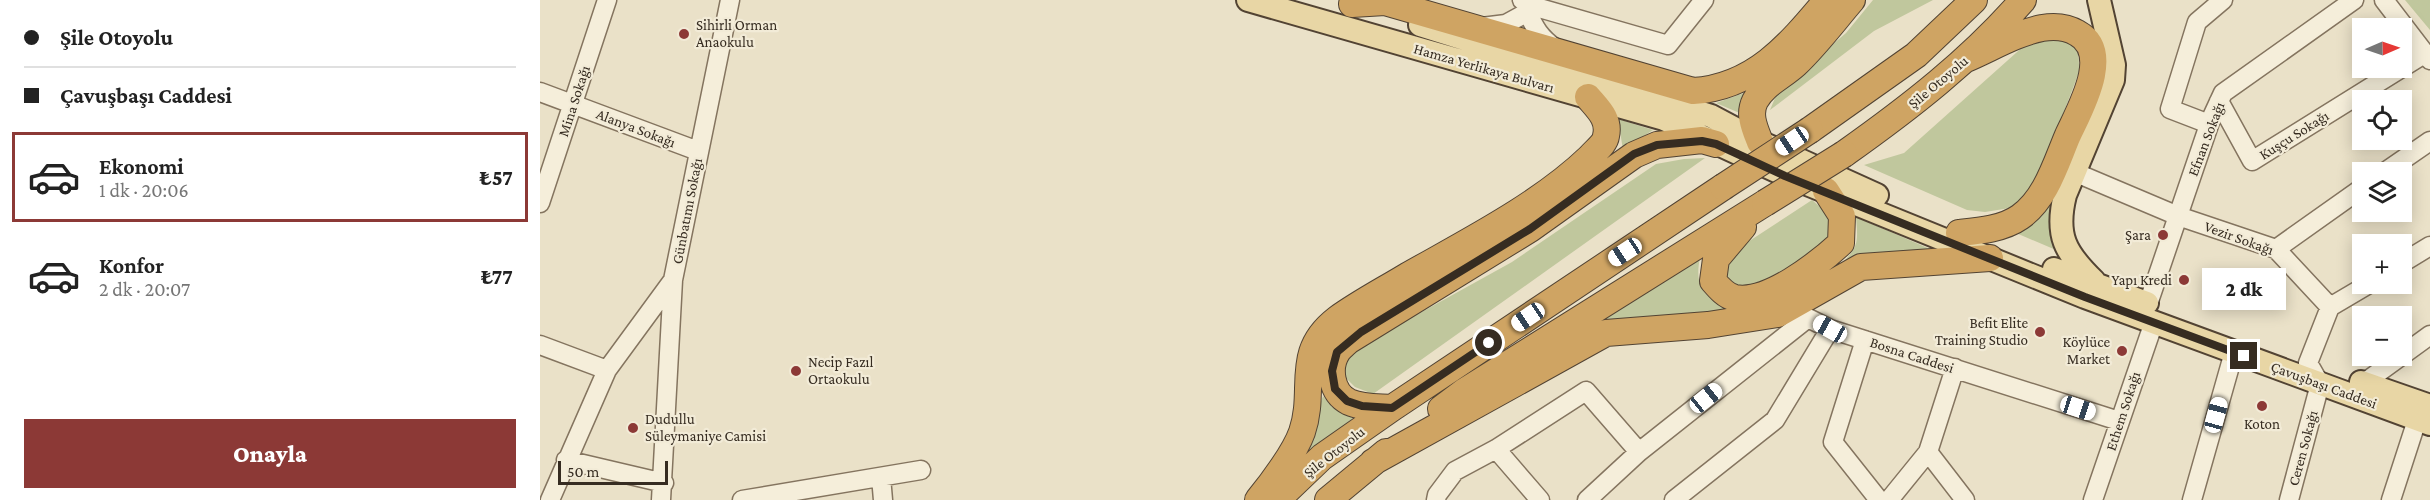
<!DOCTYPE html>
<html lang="tr">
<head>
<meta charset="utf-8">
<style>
  :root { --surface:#fff; --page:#f6f6f6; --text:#222; --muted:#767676; --line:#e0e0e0; --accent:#8c3936 }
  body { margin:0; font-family:"Crimson Pro",serif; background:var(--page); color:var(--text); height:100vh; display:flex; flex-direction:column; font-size:22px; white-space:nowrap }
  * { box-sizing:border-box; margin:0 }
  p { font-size:20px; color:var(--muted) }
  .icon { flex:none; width:33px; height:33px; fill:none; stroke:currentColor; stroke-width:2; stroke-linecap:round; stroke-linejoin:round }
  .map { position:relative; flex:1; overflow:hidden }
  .details { display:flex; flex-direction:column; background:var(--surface); width:540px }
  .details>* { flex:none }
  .banner { display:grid; align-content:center; height:132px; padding:0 24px; background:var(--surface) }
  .needle { width:39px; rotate:88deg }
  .tools { position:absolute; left:1812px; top:18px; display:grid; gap:12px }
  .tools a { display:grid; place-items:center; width:60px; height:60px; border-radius:0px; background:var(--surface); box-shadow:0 3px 15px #0003; font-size:30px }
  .scale { position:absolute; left:18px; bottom:15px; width:110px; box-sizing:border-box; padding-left:6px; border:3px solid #362c21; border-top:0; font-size:16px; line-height:21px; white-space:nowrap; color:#362c21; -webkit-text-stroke:4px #f2ebd7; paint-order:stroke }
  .end { position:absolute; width:27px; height:27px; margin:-14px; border:8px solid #362c21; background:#fff; box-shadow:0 0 0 3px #fff }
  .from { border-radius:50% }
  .bubble { position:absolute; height:42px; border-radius:0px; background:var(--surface); box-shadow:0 3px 15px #0003; font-size:20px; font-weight:800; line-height:42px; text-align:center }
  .car { position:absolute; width:18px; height:36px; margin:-18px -9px; border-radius:8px; box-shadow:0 0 4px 2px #0007; background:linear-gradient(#fff 24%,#345 0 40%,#fff 0 76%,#345 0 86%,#fff 0) }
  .banner b { display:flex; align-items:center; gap:21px; height:57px; font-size:22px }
  .banner b+b { border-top:2px solid var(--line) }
  .banner i { width:15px; height:15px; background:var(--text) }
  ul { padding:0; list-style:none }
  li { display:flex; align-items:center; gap:18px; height:90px; margin:0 12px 9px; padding:0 12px; border:3px solid transparent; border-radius:0px }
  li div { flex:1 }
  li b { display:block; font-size:22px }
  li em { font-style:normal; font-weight:800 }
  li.active { border-color:var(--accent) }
  li>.icon { width:54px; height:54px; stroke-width:1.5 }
  .action { display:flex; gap:12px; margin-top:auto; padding:12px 24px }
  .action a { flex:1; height:69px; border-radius:0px; background:var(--accent); color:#fff; font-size:24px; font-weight:800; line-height:69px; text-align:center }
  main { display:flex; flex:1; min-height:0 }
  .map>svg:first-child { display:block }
  .green { fill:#c0c79d }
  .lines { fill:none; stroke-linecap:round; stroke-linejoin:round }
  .minor-casing { stroke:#84745f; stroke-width:21 }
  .major-casing { stroke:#524333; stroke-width:26 }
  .highway-casing { stroke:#524333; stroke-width:28 }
  .minor { stroke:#f5eeda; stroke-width:18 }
  .major { stroke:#e8d6a5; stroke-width:22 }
  .highway { stroke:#cfa463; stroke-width:26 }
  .highway-bridge-casing { stroke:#524333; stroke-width:28; stroke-linecap:butt }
  .highway-bridge { stroke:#cfa463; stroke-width:26 }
  .route { stroke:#362c21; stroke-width:8 }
  .poi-dot { fill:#8c3936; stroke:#f2ebd7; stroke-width:2 }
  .labels { text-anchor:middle; stroke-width:4.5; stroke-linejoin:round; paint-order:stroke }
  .poi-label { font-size:15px; fill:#362c21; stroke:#f2ebd7; text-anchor:end }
  .street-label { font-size:15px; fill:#362c21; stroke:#f2ebd7 }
</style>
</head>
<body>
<main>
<section class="details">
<div class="banner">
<b><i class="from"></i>Şile Otoyolu</b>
<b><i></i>Çavuşbaşı Caddesi</b>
</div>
<ul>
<li class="active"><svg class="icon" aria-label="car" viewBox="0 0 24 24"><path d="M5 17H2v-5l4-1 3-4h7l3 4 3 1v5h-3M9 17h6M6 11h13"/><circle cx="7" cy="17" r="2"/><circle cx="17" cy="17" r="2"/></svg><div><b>Ekonomi</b><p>1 dk · 20:06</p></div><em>₺57</em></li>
<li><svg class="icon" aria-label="car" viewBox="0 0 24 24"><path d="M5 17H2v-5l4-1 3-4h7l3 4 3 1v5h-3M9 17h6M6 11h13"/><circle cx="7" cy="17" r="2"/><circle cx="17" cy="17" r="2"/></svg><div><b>Konfor</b><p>2 dk · 20:07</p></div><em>₺77</em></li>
</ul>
<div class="action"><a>Onayla</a></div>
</section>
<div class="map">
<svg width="1890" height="500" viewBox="0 0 1890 500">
  <rect width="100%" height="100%" fill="#eae1c8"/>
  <path class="green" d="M1333,0H1393L1334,31L1230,110L1238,91L1306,33Z
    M1865,0H1890V30Z
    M1511,34C1534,44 1540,44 1539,72L1498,181L1483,198L1470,208L1445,212L1427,210L1324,165L1364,153L1486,44Z
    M1204,93L1202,114L1176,103Z
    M1078,119L1113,130L1083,150Z
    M1165,158L833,394L815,387L803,375V367L813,350L972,262L1116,164L1144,159Z
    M1272,200L1290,215V243L1213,287L1200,288L1183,276L1185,264L1194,251Z
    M1509,202L1511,227L1516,250L1476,233Z
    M1316,217L1397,252L1301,264C1319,247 1318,241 1316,217Z
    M1160,257C1154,288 1164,298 1193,309L1054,326Z
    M783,396L792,407L817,415L761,459Z"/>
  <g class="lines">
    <defs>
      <path id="minor" d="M982,0L989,5L1128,45L1164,0
        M1844,0L1890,60
        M942,27L966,24L988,12C994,28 1001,38 1015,48
        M0,92L158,151
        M1679,101L1712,161L1884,54
        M1669,124L1630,109L1657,22L1683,0
        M1534,172L1638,216L1736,249L1790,307L1768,363L1780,384L1749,500
        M1845,172L1890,141
        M0,203L67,0
        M1736,249L1822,188
        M1862,263L1890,246
        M1608,304L1671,119L1683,93L1814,0
        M1790,307L1829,284
        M1325,340L1293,442L1339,500
        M0,345L67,370
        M1415,368L1388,452L1425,500
        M1820,392L1824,383L1890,335
        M956,449L1000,500
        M26,460L124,483
        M341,477L343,500
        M10,500L67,370L133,280L190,0
        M121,500L133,280
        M202,500L381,470
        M896,500L897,495L915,471L956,449L1046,391L1099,452
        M1047,500L1099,452L1268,318L1290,329L1579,421
        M1134,500L1235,420L1290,329
        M1349,500L1388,452
        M1553,500L1614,322
        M1652,500L1694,352
        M1851,500L1877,420"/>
      <path id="major" d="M708,0L1124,119L1245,175L1545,297L1890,424
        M880,25L1171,116L1220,142L1337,195
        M1514,269L1607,303
        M1554,281C1525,253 1515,235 1525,195L1573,80L1574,65L1559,0
        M1821,382L1890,406"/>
      <path id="highway" d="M812,4L845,2L1153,91C1215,87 1250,44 1287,0
        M1270,130L1376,55L1434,0
        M1220,142C1215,129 1208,115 1215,101C1224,84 1242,77 1256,64C1277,44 1294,21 1312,0
        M1304,154C1369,108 1431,60 1483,0
        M1203,227L1176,259L1173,281C1179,288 1186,296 1195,298C1228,304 1278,264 1301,243L1302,216L1286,191
        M1419,233C1439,231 1463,229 1480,217C1506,199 1516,163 1528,135C1540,109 1573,52 1537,33C1527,27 1514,26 1502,28C1476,33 1450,49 1426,59
        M852,408C838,407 822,408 809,402C791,393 787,367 798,351C800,348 805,344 808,341L990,229L1094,155L1117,145L1162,140L1176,144
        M901,409L925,391L1225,203
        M833,462L1066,333L1168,325L1238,314L1321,267L1450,258
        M718,500C732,483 755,452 762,432C777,388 753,353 797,319C819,303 844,290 867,276C927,242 1000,205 1050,157C1055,151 1065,144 1066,136C1070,119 1058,109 1048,97
        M737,500L782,457L852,408L1183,187
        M788,500L846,452"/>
    </defs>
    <use href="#minor" class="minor-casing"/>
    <use href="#major" class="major-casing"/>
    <use href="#highway" class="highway-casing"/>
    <use href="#minor" class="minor"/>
    <use href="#major" class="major"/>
    <use href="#highway" class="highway"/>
    <defs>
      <path id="highway-bridge" d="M1183,187L1270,130
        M1225,203L1304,154"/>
    </defs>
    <use href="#highway-bridge" class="highway-bridge-casing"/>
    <use href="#highway-bridge" class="highway-bridge"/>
  </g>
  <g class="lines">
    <path class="route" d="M949,343L852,408L822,406L807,401L795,389L792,371L797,352L821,332L990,229L1094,154L1117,145L1162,141L1176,144L1245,176L1545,297L1704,356"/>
  </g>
  <g class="poi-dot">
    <circle cx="144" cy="34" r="6"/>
    <circle cx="1623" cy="235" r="6"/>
    <circle cx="1644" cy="280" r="6"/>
    <circle cx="1500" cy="332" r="6"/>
    <circle cx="1582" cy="351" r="6"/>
    <circle cx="256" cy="371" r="6"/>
    <circle cx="1722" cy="406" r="6"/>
    <circle cx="93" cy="428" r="6"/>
  </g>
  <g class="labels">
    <g class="poi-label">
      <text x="156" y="30" text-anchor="start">Sihirli Orman<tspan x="156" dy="17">Anaokulu</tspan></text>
      <text x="1611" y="240">Şara</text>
      <text x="1632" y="285">Yapı Kredi</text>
      <text x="1488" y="328">Befit Elite<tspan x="1488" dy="17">Training Studio</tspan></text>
      <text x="1570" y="347">Köylüce<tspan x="1570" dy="17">Market</tspan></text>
      <text x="268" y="367" text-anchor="start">Necip Fazıl<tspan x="268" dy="17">Ortaokulu</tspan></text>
      <text x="105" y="424" text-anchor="start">Dudullu<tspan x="105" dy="17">Süleymaniye Camisi</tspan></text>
      <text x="1722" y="429" text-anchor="middle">Koton</text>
    </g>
    <g class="street-label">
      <text transform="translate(944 68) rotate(16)" y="5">Hamza Yerlikaya Bulvarı</text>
      <text transform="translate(1398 82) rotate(-40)" y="5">Şile Otoyolu</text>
      <text transform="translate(34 101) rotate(-72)" y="5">Mina Sokağı</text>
      <text transform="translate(96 128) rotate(21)" y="5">Alanya Sokağı</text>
      <text transform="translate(1754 135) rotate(-32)" y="5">Kuşçu Sokağı</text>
      <text transform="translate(1666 139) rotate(-69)" y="5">Efnan Sokağı</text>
      <text transform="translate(147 211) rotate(-79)" y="5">Günbatımı Sokağı</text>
      <text transform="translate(1699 238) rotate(20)" y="5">Vezir Sokağı</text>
      <text transform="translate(1372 355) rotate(18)" y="5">Bosna Caddesi</text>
      <text transform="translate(1784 385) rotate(20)" y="5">Çavuşbaşı Caddesi</text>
      <text transform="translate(1583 411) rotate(-72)" y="5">Ethem Sokağı</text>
      <text transform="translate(1763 448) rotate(-75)" y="5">Ceren Sokağı</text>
      <text transform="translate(794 452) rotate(-38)" y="5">Şile Otoyolu</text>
    </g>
  </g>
</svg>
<div class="tools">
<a><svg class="needle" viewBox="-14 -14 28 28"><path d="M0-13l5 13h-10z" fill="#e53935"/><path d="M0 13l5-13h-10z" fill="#767676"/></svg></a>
<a><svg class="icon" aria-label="locate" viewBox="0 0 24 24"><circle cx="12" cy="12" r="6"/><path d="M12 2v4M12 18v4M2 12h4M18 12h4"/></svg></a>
<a><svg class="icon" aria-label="layers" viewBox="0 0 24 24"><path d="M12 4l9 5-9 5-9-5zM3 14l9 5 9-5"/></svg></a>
<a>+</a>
<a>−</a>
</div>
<div class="scale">50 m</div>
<i class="end from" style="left:949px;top:343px"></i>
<i class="end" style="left:1704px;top:356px"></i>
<div class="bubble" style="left:1662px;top:268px;width:84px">2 dk</div>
<i class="car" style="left:1252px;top:141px;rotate:236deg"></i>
<i class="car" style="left:1085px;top:252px;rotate:237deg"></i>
<i class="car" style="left:988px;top:317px;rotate:236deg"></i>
<i class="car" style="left:1290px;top:329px;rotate:299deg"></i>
<i class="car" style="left:1166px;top:398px;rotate:51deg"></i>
<i class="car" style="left:1538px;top:408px;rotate:108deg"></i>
<i class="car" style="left:1676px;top:415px;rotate:15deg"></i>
</div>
</main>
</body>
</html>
